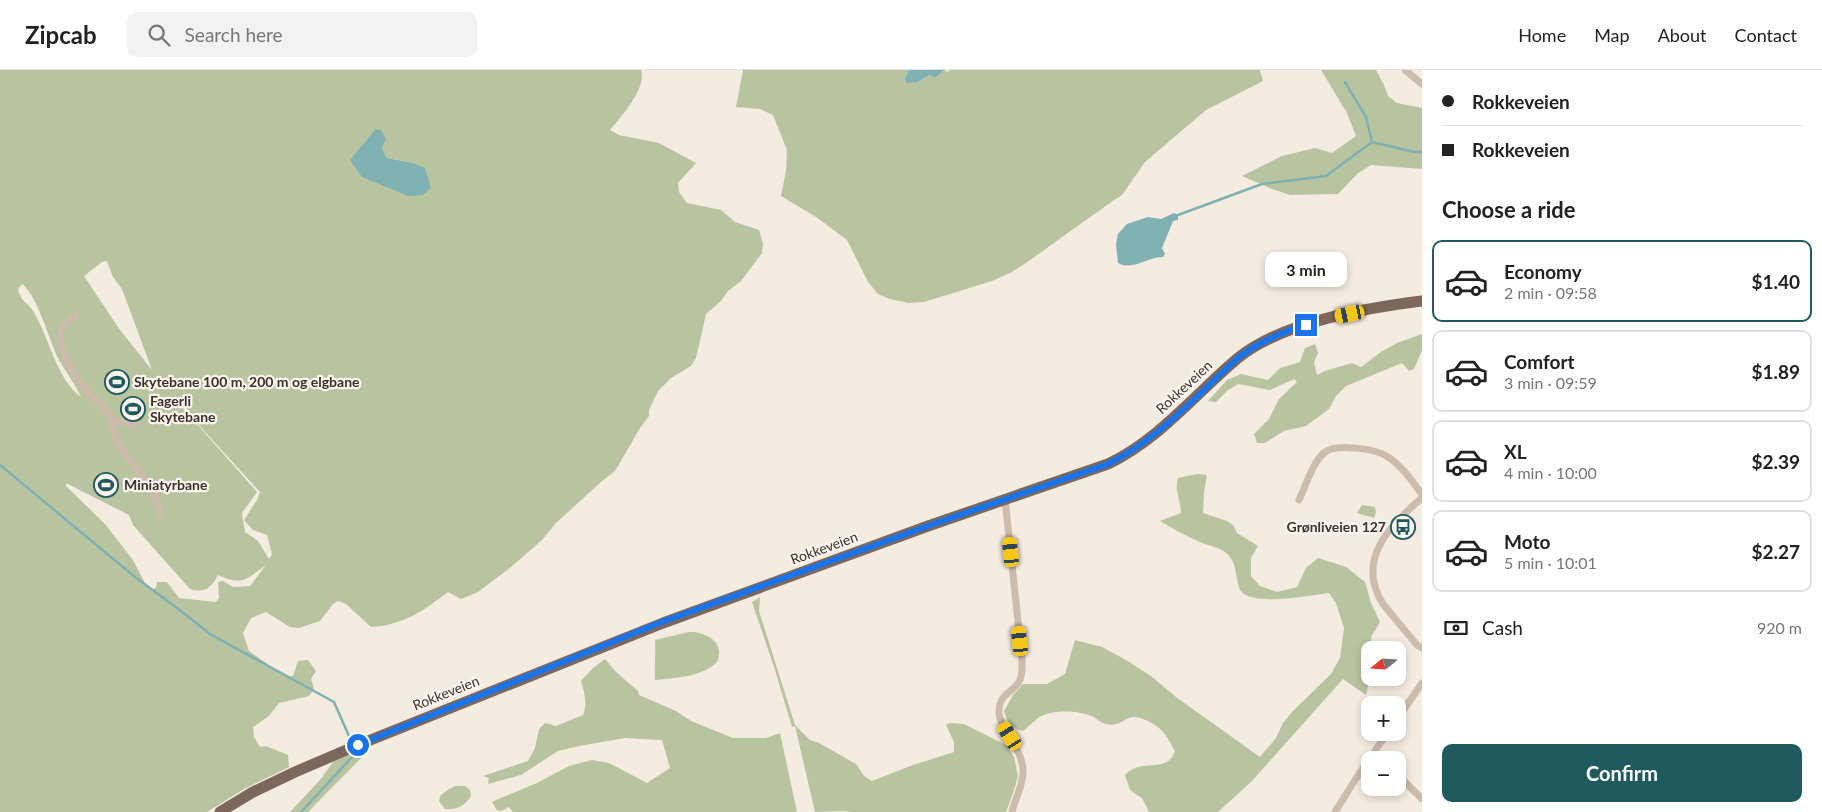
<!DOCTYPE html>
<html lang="en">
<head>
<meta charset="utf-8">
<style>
  :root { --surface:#fff; --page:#f2f2f2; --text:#222; --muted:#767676; --line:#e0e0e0; --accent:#1f5a5e }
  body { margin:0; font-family:Lato,sans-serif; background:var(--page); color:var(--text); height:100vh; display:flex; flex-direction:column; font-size:19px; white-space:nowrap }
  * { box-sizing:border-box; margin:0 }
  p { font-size:16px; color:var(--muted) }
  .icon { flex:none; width:28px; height:28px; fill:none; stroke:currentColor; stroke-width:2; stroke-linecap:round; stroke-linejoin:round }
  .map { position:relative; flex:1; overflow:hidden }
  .panel { display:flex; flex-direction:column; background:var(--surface); width:400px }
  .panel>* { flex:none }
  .top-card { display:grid; align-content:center; height:110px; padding:0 20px; background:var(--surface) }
  .needle { width:32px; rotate:252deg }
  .controls { position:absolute; left:1361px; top:571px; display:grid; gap:10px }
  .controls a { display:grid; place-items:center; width:45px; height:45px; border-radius:10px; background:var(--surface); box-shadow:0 2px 8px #0003; font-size:25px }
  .end { position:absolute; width:22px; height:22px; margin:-11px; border:6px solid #1a73e8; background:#fff; box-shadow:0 0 0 2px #fff }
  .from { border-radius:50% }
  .bubble { position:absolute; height:35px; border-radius:10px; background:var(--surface); box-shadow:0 2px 8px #0003; font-size:16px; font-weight:700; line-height:35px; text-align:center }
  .car { position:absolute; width:15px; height:30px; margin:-15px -8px; border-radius:6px; box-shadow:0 0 4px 1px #0007; background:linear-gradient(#f5c518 24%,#345 0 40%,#f5c518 0 76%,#345 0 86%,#f5c518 0) }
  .top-card b { display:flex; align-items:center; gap:18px; height:48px; font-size:19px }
  .top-card b+b { border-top:1px solid var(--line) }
  .top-card i { width:12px; height:12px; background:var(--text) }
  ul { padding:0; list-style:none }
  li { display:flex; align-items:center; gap:15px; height:82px; margin:0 10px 8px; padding:0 10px; border:2px solid var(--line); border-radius:10px }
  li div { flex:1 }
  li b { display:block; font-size:19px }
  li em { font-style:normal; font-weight:700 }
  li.on { border-color:var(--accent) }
  li>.icon { width:45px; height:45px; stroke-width:1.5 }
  h2 { padding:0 20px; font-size:22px; line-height:60px }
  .pay { display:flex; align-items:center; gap:12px; height:55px; padding:0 20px; font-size:19px }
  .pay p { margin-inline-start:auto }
  .action { display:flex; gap:10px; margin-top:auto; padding:10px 20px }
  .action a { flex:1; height:58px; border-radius:10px; background:var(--accent); color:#fff; font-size:20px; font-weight:700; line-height:58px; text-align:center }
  header { display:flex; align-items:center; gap:30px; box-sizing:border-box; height:70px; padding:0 25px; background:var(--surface); border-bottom:1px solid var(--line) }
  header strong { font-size:24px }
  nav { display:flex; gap:28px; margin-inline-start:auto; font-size:18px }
  .search { width:350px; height:45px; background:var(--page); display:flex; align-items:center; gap:12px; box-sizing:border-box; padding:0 18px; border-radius:10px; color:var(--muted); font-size:19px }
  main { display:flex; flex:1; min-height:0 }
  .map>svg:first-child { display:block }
  .green { fill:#b8c4a0; fill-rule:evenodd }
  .water { fill:#7fb0b2 }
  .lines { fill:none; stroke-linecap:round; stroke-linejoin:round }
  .stream { stroke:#7fb0b2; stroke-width:2.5 }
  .minor { stroke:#cdbbac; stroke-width:7 }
  .primary { stroke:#7d675c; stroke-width:11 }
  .route { stroke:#1a73e8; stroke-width:6 }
  .labels { text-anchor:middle; stroke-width:4.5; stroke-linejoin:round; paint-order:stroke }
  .poi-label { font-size:14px; font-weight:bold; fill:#3b302b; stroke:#fbf5ee; text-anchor:start }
  .street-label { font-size:14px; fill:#3b302b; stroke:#fbf5ee }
</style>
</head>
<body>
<header>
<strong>Zipcab</strong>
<div class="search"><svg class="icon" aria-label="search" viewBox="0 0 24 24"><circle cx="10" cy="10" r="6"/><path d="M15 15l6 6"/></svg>Search here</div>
<nav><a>Home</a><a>Map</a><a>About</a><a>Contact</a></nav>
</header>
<main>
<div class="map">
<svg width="1422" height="742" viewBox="0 0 1422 742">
  <rect width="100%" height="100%" fill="#f4ebe1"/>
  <path class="green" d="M0,0H641C647,18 621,47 610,60L619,65L659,73L696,93L678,113L679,122L687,133L721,140L735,152L759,160L763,174L762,183L741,211L728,221L721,231L706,244L696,288L691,296L671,308L658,321L649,340V346L640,358L615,401L602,411L556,453L542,470L511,497L478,522L461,529L448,522C423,541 404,555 371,557L346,534L338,531L333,534L320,551L299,558L290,557L266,542L251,548L243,563L249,581L284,606H293L298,591L308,590L316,601L311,609L314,619L309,626L279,633L269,646L253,657L254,667L260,677L266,676L288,685L289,697L244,719L207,742H0ZM382,78L387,88L413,93L351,89ZM107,191L113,207L122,219L152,300L120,260L84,206L102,192ZM22,214C38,226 49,271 59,290C66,302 75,314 81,327C55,307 50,268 33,241C26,230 22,234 18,219ZM173,327L185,336L196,352L260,422L257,430L244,450L253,460L267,465L272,484L269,489L258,471L245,462L242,443L257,422ZM66,413L129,445L133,455L190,519C204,524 212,517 218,505C244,517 247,508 266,495L250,516L233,517L223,511L218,512L219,528L216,532L179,528L167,512H157L156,517L154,519L147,517L133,490L105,454L66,416Z
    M743,0H909L905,8L918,12L929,5L936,8L944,0L948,2L950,0H1260L1263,11L1206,40L1145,92L1122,125L1114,130L1026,193L1010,203L992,211L924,232L909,233L890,229L878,224L868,212L847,170L816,147L781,126L786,101L787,80L773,45L760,39L736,37Z
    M1321,0H1376L1384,15L1388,26L1397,33L1422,38V99L1371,95L1357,104L1338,124L1290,125L1272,119L1242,106L1282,86L1315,78L1332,83L1356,66L1347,43Z
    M1422,264V280L1414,299L1409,301L1402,293L1346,316L1336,326L1329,339L1306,356L1284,361L1265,373H1257L1254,364L1269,349L1279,329L1297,312L1294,309L1270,320L1238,314L1227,321L1216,332L1208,331L1227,310L1241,304L1268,310L1280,298L1300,292L1305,278L1315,274L1318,283L1314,292L1317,305L1325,301L1352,293L1361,297L1381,282L1397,273Z
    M1197,404L1207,405L1204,422L1203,443L1227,451L1233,455L1237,463L1258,476L1251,488V506L1260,516L1277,522L1297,517L1306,498L1318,488L1346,497L1365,512L1371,533L1380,552L1371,567L1372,580H1370V608L1366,625L1343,609L1251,712L1218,742H1149L1142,728L1130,720L1125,705C1141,687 1167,705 1175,681C1171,675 1168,667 1163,662C1156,654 1138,644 1129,648C1119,653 1115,657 1103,653C1100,652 1097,649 1094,647C1079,640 1051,639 1038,648C1033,652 1028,657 1023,661C1011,658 1007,652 1004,641L1013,625L1023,614H1047L1065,604L1075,570L1102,577L1126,590L1151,606L1176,627L1260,687L1276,668L1283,653L1293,641L1331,604L1340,588L1344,558L1336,533L1329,523C1311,525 1245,539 1239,517C1235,504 1237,491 1225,482C1219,477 1208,476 1200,472C1186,466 1173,459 1160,451L1181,443C1181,431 1174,419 1178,408Z
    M1362,435L1375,437L1376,442L1374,448L1357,443Z
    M760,527L759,541L795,655L810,670L819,673L856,694L864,706L872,711L913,695L954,682V672L946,655L950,653L964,654L1006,675L1014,687L1018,706L1014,720L1006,742H851L844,741L815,742L795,656L792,657L775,600L752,532Z
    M689,562C701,561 721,569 719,584C719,588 718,591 715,594C699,607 675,608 655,610C654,597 656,584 655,570Z
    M605,589L616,602L638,621L639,625L676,641L691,651L733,668H766L780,663L797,742H513L509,737L501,741L497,740L492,732L496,730L537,713L569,696L592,690L609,693L647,713L670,698L662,670L625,668L579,676L558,681L521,705L488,714L489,708L483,706L528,691L535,678L539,659L545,653L556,656L583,645C588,633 584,622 581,611L593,598Z
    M356,681L364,685L308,742H290L321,709L333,692Z
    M455,716H465L470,720L471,726C465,736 457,740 445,739L439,731L440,726L448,720Z"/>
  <path class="water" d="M909,0H944L936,8L929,5L918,12L906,13L905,8Z
    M376,59L381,60L386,69L382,78L387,88L413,93L425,98L431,118L423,125L408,126L362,107L350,90Z
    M1174,143L1178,145V150L1173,151L1162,178L1165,184L1163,187C1147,187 1133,201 1118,193L1116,174L1118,164L1127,154L1148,147L1161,149Z"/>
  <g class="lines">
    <path class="stream" d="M1345,12L1366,47L1372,72L1414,82H1422
      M1178,145L1262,114L1326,106L1372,72
      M0,395L135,507L181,541L210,564L334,632L352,673
      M301,742L353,686L354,681"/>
    <path class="minor" d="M1405,0L1422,14
      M76,246C68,251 61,256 60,266C58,279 77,310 86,320C92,328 102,333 107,341C113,350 112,361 116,370C129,396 158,413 160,445
      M112,357L119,351L134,354
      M1422,428C1390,455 1355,490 1383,534L1417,575L1422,578
      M1005,429L1022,589C1022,596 1023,605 1019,612C1011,624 999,624 999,642C998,657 1024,679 1023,702C1023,716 1015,728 1012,742
      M1299,430C1306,415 1312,393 1325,382C1337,373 1377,379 1388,387C1402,396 1412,411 1422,424
      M1398,648L1422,613
      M1398,705L1422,729
      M1335,742L1355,710L1388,662"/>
    <path class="primary" d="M220,742L253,722L295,702L358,675L663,553L928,456L1108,394C1160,369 1195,324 1238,288C1282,252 1366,238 1422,231"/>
  </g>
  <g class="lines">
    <path class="route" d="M358,675L662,552L928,456L1108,394C1159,369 1197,325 1239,287C1260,272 1281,262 1306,255"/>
  </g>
  <defs>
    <symbol id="stadium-ring" viewBox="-11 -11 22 22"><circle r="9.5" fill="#fbf5ee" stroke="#1f5a5e" stroke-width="1.5"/><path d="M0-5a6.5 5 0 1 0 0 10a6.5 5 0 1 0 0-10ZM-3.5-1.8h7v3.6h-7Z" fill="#1f5a5e"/></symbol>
    <symbol id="bus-ring" viewBox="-11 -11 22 22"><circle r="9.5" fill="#fbf5ee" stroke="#1f5a5e" stroke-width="1.5"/><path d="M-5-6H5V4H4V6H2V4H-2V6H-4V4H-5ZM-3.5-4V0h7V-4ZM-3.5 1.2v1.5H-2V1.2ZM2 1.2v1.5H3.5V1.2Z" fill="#1f5a5e"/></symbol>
  </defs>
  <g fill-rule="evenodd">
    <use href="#stadium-ring" x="103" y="298" width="28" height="28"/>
    <use href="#stadium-ring" x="119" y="325" width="28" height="28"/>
    <use href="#stadium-ring" x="92" y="401" width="28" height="28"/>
    <use href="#bus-ring" x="1389" y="443" width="28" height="28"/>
  </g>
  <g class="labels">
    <g class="poi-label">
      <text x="134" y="317">Skytebane 100 m, 200 m og elgbane</text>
      <text x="150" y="336">Fagerli<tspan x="150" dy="16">Skytebane</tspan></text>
      <text x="124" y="420">Miniatyrbane</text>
      <text x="1386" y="462" text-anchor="end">Grønliveien 127</text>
    </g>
    <g class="street-label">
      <text transform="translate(1184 317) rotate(-43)" y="5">Rokkeveien</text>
      <text transform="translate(824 478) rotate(-20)" y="5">Rokkeveien</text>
      <text transform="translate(446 623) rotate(-22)" y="5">Rokkeveien</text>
    </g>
  </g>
</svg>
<div class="controls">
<a><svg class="needle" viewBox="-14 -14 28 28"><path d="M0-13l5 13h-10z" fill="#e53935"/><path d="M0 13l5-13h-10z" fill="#767676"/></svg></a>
<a>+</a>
<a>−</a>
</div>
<i class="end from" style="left:358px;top:675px"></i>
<i class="end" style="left:1306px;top:255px"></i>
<div class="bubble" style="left:1265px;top:182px;width:82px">3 min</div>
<i class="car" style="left:1350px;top:244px;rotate:258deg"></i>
<i class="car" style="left:1011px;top:482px;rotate:354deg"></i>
<i class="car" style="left:1020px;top:571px;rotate:354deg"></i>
<i class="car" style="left:1010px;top:666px;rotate:328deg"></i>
</div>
<section class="panel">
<div class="top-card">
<b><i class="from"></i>Rokkeveien</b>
<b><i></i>Rokkeveien</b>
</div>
<h2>Choose a ride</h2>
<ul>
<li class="on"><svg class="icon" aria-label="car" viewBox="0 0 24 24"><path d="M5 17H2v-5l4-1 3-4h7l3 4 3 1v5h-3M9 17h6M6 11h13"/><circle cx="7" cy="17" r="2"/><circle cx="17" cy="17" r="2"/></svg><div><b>Economy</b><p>2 min · 09:58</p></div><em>$1.40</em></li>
<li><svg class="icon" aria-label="car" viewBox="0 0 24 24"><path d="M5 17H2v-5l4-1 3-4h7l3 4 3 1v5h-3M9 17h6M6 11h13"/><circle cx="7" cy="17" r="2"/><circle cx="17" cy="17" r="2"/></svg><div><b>Comfort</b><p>3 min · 09:59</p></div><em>$1.89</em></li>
<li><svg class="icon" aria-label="car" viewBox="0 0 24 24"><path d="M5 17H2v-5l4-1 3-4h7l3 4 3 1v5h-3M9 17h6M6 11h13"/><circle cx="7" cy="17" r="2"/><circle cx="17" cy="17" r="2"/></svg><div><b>XL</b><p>4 min · 10:00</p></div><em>$2.39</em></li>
<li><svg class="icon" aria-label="car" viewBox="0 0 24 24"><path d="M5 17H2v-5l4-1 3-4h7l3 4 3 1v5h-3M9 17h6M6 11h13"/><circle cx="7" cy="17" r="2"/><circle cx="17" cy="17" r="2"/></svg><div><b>Moto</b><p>5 min · 10:01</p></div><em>$2.27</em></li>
</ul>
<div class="pay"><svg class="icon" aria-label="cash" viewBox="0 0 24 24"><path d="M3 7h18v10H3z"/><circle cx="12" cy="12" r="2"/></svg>Cash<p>920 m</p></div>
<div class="action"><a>Confirm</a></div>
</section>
</main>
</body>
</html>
